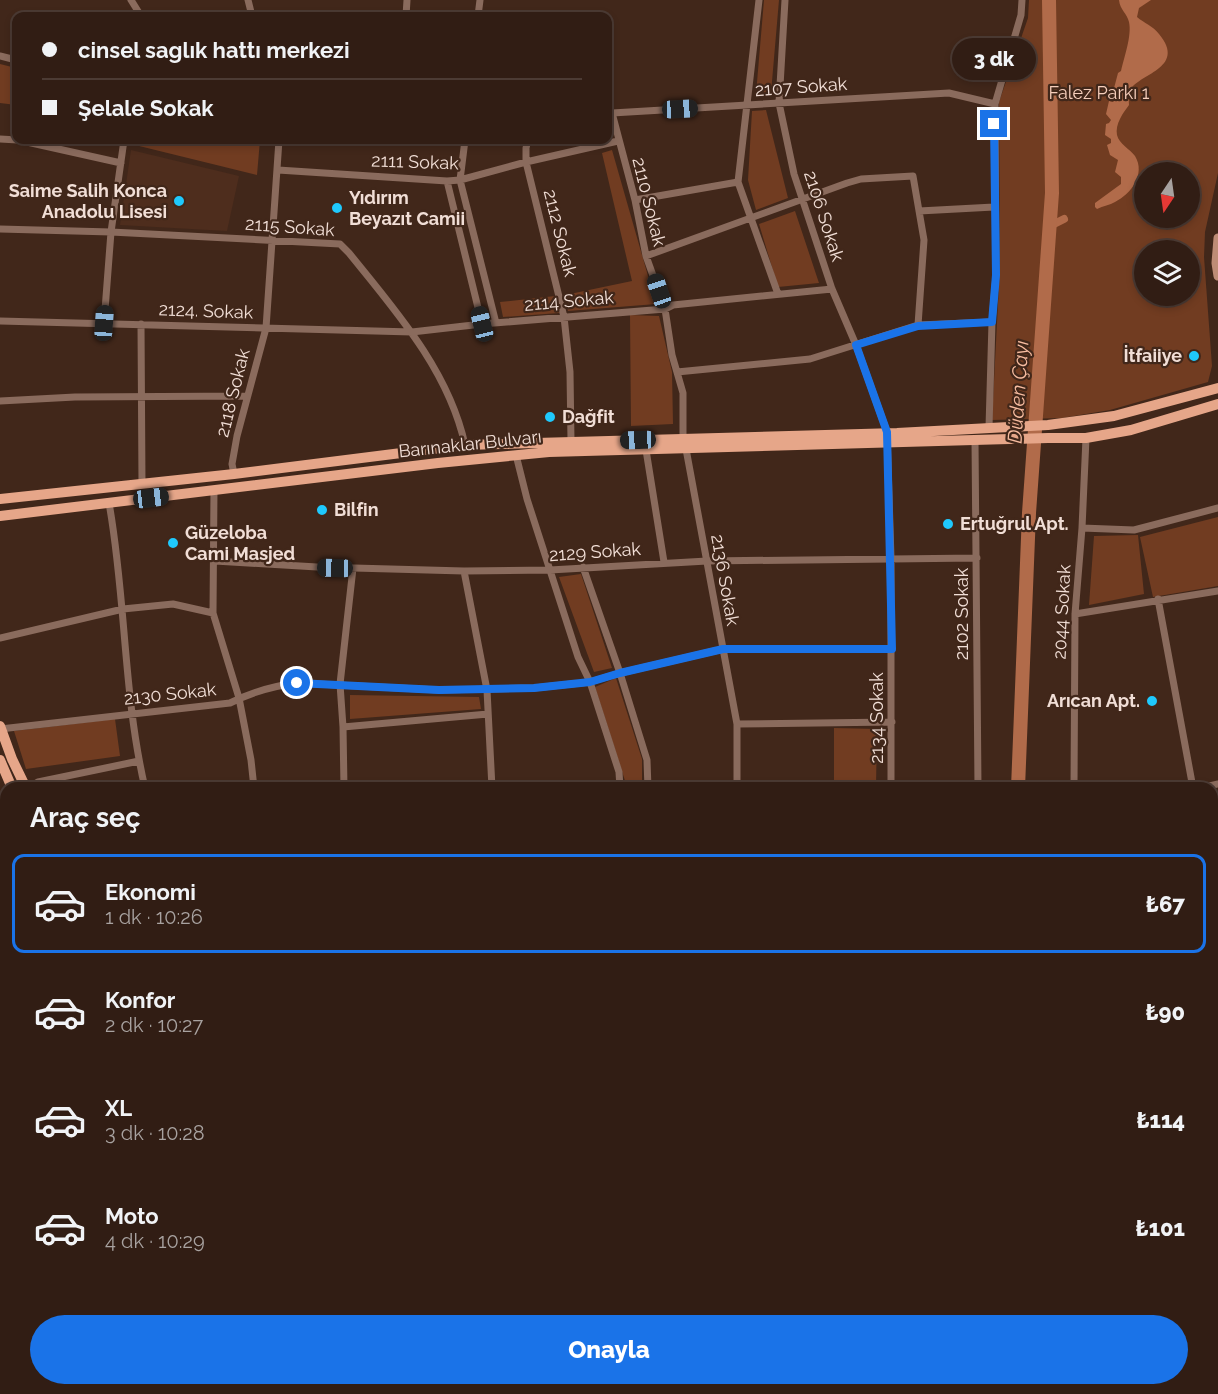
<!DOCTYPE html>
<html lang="tr">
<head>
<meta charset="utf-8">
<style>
  :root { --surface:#311d14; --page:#3d2a22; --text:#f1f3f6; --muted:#a8a2a0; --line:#4c3b34; --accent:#1a73e8 }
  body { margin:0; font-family:Raleway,sans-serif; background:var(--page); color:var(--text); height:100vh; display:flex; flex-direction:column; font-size:22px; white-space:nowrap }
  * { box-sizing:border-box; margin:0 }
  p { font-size:20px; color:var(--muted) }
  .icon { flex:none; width:33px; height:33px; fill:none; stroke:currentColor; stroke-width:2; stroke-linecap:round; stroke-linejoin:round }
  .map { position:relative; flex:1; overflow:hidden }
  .sheet { position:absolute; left:0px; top:782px; width:1218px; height:614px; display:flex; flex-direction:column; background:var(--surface); border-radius:18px 18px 0 0; box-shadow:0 3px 9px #0003,0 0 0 2px var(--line) }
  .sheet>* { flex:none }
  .banner { position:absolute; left:12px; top:12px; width:600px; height:132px; border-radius:12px; box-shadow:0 3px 9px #0003,0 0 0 2px var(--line); display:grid; align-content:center; height:132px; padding:0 30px; background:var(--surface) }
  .needle { width:39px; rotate:193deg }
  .controls { position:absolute; left:1134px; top:162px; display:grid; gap:12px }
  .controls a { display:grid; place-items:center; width:66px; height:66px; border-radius:50%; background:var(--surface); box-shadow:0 3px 9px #0003,0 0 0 2px var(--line); font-size:30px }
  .end { position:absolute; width:27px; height:27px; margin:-14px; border:8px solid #1a73e8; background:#fff; box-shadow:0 0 0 3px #fff }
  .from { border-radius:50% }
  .bubble { position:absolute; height:42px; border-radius:21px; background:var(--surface); box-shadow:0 3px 9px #0003,0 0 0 2px var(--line); font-size:20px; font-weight:800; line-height:42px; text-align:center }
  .car { position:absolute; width:18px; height:36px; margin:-18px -9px; border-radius:8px; box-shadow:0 0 4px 2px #0007; background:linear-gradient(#222 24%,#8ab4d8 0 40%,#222 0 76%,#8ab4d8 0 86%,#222 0) }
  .banner b { display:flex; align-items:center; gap:21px; height:57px; font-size:22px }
  .banner b+b { border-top:2px solid var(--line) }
  .banner i { width:15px; height:15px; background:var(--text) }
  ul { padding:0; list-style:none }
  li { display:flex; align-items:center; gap:18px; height:99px; margin:0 12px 9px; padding:0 18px; border:3px solid transparent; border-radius:12px }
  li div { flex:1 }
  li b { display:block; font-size:22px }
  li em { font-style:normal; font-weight:800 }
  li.current { border-color:var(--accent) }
  li>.icon { width:54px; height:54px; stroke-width:1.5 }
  h2 { padding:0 30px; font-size:27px; line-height:72px }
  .cta { display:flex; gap:12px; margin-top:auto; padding:12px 30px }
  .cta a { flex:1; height:69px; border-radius:36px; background:var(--accent); color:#fff; font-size:24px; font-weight:800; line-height:69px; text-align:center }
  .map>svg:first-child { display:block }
  .built { fill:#4e2d1d }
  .green { fill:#713c21; fill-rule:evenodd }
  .water { fill:#b16b4a }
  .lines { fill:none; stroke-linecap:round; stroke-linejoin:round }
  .stream { stroke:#b16b4a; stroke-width:2 }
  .canal { stroke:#b16b4a; stroke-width:8 }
  .river { stroke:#b16b4a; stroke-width:14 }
  .street { stroke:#8a6b5d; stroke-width:7 }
  .secondary { stroke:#be8c76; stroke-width:9 }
  .primary { stroke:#e6a689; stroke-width:10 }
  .route { stroke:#1a73e8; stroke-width:8 }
  .poi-dot { fill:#1fc9fd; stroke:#41271a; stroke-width:2 }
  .labels { text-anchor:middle; stroke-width:4.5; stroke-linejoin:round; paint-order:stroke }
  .street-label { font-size:18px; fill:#f1ded6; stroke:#41271a }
  .park-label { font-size:18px; fill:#f6cebb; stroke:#41271a }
  .poi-label { font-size:18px; font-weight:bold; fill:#f1ded6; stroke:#41271a; text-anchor:start }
  .water-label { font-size:20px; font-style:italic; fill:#f7bca0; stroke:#41271a }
</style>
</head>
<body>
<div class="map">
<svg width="1218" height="1394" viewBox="0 0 1218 1394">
  <rect width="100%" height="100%" fill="#41271a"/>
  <path class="built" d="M131,150L239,176L227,231L120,225Z"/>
  <path class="green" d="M764,0H779L771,93L756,94Z
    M1029,0H1218V173L1205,232L1204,257L1212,366L1208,382L1110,410L1062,418L992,420L1000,265L999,102L1028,18ZM1144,172H1190V218H1144ZM1144,250H1190V296H1144Z
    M0,64L16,68V105L0,103Z
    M766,110L788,198L756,210L748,180L752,111Z
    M132,140H260L257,175L131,144Z
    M612,150L656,304L568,311L565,295L632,281L602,153Z
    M795,211L819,283L778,287L759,224Z
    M555,296L559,313L503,317L500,302Z
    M630,315L659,316L672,372L673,424L631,426Z
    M1218,517V586L1153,597L1140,537Z
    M1138,535L1144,594L1089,605L1094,536Z
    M581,574L612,668L594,672L559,577Z
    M616,678L642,759V787H627L595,687Z
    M350,695L479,697L481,709L350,719Z
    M115,719L120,756L26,769L14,731Z
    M834,728L877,729L876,787H834Z"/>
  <path class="water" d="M1119,0H1151L1139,8L1137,17C1144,23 1153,26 1159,34C1188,69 1136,74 1130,91C1128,95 1129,101 1129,105C1123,113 1115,124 1117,135C1119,144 1130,149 1135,156C1146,174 1131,194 1115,202C1110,205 1103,206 1097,209L1095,207V203L1121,184V177L1115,172L1118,160L1110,155L1107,145L1111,143V139L1105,135L1106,124L1109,123L1111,120L1106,114L1109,101L1113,102L1117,98L1116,94L1113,92L1118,73L1121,71C1124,57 1132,36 1129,22C1127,13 1120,10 1119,0Z"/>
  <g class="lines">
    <path class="stream" d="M958,1394L960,1389"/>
    <path class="canal" d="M1050,226L1064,219"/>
    <path class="river" d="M1018,788L1029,513L1052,193L1049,0
      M1039,1389V1394"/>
    <path class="street" d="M131,0L141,16
      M248,0L252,16
      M759,0L738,182L778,294
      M785,0L779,103L794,174L832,289L856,345L887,432L891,558V788
      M406,16L407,0
      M478,16L480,0
      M0,56L16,60
      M608,111L612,113L949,93L995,104
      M612,113L635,200L646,256L665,309L672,355L683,393V438
      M0,139L18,140L121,163
      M465,140L460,180L496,323
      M528,140L526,148V162L564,317L570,372L571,441
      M278,170L447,181L460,180L526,162L618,141
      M635,200L738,182
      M919,211L994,207
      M0,229L111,232L340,244L349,253C396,311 449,371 465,445
      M646,256L847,183L861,179L913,176L924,240L918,325L992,322
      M0,321L412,332L482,324L447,181
      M104,323L111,232L124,140
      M141,324L142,484
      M482,324L665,309L673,305L832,289
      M677,372L810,359L918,325
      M0,401L75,397L247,396
      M989,427L992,322L996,275L995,104L1021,15L1022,0
      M975,440L978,788
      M686,449L737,724V788
      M646,450L664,562
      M516,455L527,499L578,657L590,682L619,772L620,788
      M234,474L232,464L237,436L266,328L279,140
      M214,490L213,613L239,698L251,760L254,788
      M109,503C126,597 123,694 145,788
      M1082,528L1134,530L1218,508
      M215,561L317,567L464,571L550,570L707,561L977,558
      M583,567L620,673L647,760L648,788
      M464,571L487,690L492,788
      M1158,599L1193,788
      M1075,614L1218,591
      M0,638L123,609L173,604L213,613
      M737,724L892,722
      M343,727L488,714
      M0,729L230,703C252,692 272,686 297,683L439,690L534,688L590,682L620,673L723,649H892
      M29,788L38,782L139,761
      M344,788L343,727L340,684L353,568
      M1074,788L1075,614L1082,528L1086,438
      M1201,788L1218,784
      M0,806L6,802
      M1212,885L1218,883
      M0,1028H6
      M1212,1115L1218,1114
      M0,1198L6,1201
      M368,1389L374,1394
      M459,1389L469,1394
      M581,1389L587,1390
      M735,1389V1394
      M1062,1389V1394
      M289,1394L292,1389
      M324,1394L326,1389
      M497,1394L500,1389
      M680,1394V1389
      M883,1394V1389"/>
    <path class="secondary" d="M1218,238L1216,263L1218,276
      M430,1389L432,1394
      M443,1389L444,1394"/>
    <path class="primary" d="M0,499L234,474L465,445L897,433L1048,425L1114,416L1218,388
      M0,516L438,463L549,452L1048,438H1086L1131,430L1218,404
      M0,726L12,759L26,788
      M0,760L12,788
      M0,945L6,946
      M0,960L6,961
      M1212,982L1218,981
      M1212,996L1218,994"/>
  </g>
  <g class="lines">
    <path class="route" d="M297,683L439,690L534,688L590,682L620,673L723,649H892L887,432L856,345L918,326L992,322L996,275L994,124"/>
  </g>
  <g class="poi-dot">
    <circle cx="179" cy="201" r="6"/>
    <circle cx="337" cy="208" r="6"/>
    <circle cx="1194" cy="356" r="6"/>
    <circle cx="550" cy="417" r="6"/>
    <circle cx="322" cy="510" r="6"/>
    <circle cx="948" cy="524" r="6"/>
    <circle cx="173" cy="543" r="6"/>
    <circle cx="1152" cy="701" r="6"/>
  </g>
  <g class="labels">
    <g class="street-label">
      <text transform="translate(801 87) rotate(-4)" y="6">2107 Sokak</text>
      <text transform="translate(415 162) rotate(2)" y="6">2111 Sokak</text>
      <text transform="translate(649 202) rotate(76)" y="6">2110 Sokak</text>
      <text transform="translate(824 216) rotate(72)" y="6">2106 Sokak</text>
      <text transform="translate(290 227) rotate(4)" y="6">2115 Sokak</text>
      <text transform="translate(560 233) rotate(76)" y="6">2112 Sokak</text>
      <text transform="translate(569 301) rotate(-5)" y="6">2114 Sokak</text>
      <text transform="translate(206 311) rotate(2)" y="6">2124. Sokak</text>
      <text transform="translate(233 393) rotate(-76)" y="6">2118 Sokak</text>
      <text transform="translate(470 444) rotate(-6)" y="6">Barınaklar Bulvarı</text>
      <text transform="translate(595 552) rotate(-4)" y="6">2129 Sokak</text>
      <text transform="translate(725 580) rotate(80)" y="6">2136 Sokak</text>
      <text transform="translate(1062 612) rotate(-87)" y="6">2044 Sokak</text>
      <text transform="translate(962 614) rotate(-90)" y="6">2102 Sokak</text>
      <text transform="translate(170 694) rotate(-6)" y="6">2130 Sokak</text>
      <text transform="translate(877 718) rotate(-90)" y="6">2134 Sokak</text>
    </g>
    <g class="park-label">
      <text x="1099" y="99">Falez Parkı 1</text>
    </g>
    <g class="poi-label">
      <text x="167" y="197" text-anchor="end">Saime Salih Konca<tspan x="167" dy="21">Anadolu Lisesi</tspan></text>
      <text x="349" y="204">Yıdırım<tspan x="349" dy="21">Beyazıt Camii</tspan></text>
      <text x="1182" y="362" text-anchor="end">İtfaiiye</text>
      <text x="562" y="423">Dağfit</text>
      <text x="334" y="516">Bilfin</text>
      <text x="960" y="530">Ertuğrul Apt.</text>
      <text x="185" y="539">Güzeloba<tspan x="185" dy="21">Cami Masjed</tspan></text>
      <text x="1140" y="707" text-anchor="end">Arıcan Apt.</text>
    </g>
    <g class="water-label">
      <text transform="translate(1018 392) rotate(-86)" y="7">Düden Çayı</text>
    </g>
  </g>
</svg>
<div class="controls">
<a><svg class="needle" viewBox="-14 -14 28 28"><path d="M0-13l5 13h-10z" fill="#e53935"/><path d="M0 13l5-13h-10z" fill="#a8a2a0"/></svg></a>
<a><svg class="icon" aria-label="layers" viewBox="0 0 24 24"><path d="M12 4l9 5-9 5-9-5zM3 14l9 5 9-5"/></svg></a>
</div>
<i class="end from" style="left:297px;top:683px"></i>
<i class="end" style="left:994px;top:124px"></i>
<div class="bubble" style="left:952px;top:38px;width:84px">3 dk</div>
<i class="car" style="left:680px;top:109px;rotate:87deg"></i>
<i class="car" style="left:659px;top:291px;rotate:341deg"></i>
<i class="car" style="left:104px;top:323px;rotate:4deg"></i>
<i class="car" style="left:482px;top:324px;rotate:346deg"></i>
<i class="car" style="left:638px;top:440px;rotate:268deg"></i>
<i class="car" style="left:151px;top:498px;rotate:83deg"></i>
<i class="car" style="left:335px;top:568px;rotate:271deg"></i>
<div class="banner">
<b><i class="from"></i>cinsel saglık hattı merkezi</b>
<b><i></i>Şelale Sokak</b>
</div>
<section class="sheet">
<h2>Araç seç</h2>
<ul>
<li class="current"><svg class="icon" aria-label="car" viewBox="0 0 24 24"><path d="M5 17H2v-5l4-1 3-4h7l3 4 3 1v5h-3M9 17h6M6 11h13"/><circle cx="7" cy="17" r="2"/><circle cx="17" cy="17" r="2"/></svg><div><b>Ekonomi</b><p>1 dk · 10:26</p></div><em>₺67</em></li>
<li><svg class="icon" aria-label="car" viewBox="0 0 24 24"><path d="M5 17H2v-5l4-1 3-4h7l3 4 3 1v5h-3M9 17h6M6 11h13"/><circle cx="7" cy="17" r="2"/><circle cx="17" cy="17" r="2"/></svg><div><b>Konfor</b><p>2 dk · 10:27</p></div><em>₺90</em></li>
<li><svg class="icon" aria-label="car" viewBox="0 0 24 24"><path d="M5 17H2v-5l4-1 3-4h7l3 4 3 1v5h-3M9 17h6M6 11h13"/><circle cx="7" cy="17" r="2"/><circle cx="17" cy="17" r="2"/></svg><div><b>XL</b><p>3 dk · 10:28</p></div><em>₺114</em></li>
<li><svg class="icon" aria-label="car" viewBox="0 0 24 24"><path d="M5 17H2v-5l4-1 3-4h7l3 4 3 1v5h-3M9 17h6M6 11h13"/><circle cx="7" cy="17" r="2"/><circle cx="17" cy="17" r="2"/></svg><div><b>Moto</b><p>4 dk · 10:29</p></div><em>₺101</em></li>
</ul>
<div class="cta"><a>Onayla</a></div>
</section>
</div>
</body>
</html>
